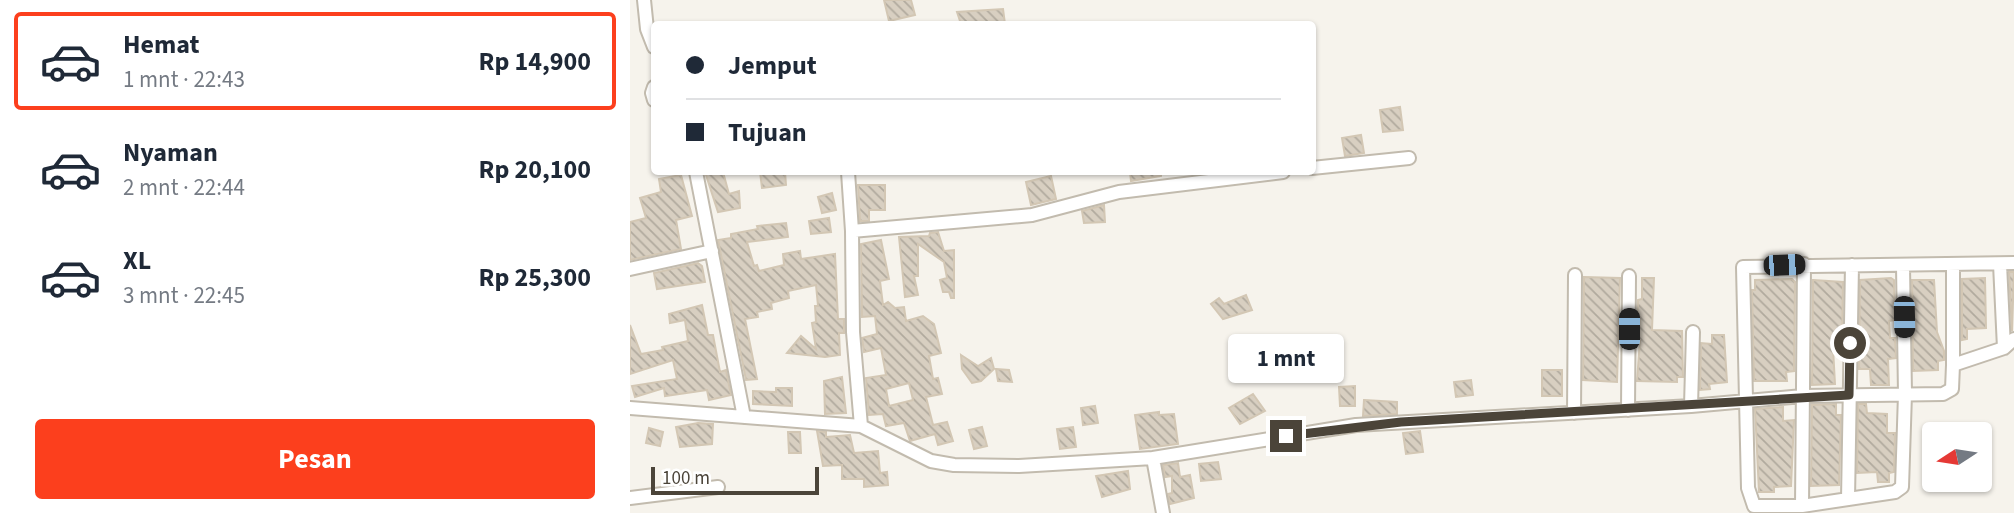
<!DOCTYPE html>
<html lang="id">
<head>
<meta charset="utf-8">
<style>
  :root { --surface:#fff; --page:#f6f6f7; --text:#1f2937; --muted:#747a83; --line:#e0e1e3; --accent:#fc3f1d }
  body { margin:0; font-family:"Source Sans 3",sans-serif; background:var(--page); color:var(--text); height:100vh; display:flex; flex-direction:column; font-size:26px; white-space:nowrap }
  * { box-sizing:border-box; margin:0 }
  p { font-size:23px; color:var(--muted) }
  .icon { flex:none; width:38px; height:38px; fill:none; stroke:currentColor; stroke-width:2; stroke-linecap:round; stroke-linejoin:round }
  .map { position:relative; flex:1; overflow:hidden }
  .drawer { display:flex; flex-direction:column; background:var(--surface); width:630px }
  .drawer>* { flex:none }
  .banner { position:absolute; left:21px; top:21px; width:665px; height:154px; border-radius:7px; box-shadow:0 2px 5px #0004; display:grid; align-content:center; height:154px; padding:0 35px; background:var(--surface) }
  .needle { width:46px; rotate:258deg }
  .tools { position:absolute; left:1292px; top:422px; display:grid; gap:14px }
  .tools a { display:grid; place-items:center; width:70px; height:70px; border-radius:7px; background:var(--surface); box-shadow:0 2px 5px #0004; font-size:35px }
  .scale { position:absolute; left:21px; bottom:18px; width:168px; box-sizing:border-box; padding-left:7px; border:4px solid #4b4439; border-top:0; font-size:19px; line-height:24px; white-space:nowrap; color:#4b4439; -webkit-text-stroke:5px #fff; paint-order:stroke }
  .end { position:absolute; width:32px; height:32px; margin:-16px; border:9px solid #4b4439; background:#fff; box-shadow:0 0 0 4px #fff }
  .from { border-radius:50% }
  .bubble { position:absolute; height:49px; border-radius:7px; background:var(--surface); box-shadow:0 2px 5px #0004; font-size:23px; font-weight:700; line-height:49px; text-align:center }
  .car { position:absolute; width:21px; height:42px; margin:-21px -10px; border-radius:9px; box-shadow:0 0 5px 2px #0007; background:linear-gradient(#222 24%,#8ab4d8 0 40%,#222 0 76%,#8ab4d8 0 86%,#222 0) }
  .banner b { display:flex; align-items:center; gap:24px; height:66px; font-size:26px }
  .banner b+b { border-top:2px solid var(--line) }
  .banner i { width:18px; height:18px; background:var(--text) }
  ul { padding:12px 0 0; list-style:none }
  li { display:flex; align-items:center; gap:21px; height:98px; margin:0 14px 10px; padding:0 21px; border:4px solid transparent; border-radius:7px }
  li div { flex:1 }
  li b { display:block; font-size:26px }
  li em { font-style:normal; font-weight:700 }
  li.active { border-color:var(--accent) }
  li>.icon { width:63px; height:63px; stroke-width:1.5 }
  .primary-button { display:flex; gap:14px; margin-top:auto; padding:14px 35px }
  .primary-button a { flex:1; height:80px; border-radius:7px; background:var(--accent); color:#fff; font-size:28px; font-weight:700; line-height:80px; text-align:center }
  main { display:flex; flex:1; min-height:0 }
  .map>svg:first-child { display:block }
  .building { fill:url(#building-back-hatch); stroke:#d3c7b4; stroke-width:2; fill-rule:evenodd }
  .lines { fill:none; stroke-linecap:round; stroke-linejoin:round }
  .minor-casing { stroke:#c2bbae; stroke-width:16 }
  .minor { stroke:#fff; stroke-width:12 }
  .route { stroke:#4b4439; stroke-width:9 }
</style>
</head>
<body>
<main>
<section class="drawer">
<ul>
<li class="active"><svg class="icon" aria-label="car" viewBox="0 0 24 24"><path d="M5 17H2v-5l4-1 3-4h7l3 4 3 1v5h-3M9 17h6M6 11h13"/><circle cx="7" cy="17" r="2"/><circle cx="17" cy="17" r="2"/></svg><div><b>Hemat</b><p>1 mnt · 22:43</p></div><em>Rp 14,900</em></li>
<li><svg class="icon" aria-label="car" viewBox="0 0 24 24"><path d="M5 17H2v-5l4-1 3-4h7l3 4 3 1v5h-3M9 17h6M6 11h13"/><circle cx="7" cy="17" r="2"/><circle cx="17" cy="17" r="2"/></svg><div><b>Nyaman</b><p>2 mnt · 22:44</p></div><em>Rp 20,100</em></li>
<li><svg class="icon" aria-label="car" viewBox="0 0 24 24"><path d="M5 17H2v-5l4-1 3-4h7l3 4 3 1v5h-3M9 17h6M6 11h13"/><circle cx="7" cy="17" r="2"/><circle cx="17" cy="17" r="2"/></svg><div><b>XL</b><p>3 mnt · 22:45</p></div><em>Rp 25,300</em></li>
</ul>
<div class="primary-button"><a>Pesan</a></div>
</section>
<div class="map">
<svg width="1384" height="513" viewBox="0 0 1384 513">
  <defs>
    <pattern id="building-back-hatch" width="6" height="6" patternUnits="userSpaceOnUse" patternTransform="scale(1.75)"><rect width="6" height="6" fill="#d8cfc1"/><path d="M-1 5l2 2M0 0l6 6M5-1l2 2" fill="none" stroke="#b1aa9e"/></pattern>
  </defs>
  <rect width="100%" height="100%" fill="#f6f3ec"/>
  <path class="building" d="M254,0H281L285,15L259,21Z
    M373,9L375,24H331L327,12Z
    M770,107L773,130L753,132L750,110Z
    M731,135L734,153L715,156L712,138Z
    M75,172H93L99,194L109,191L110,208L88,212Z
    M130,172H155L156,185L132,188Z
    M500,172H531V176L501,181Z
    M51,175L62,216L46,220L51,249L0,260V222L16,218L10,198L31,192L29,179Z
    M421,176L426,199L401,205L396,182Z
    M228,185H255V210H239V221H230Z
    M202,193L206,210L192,213L188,197Z
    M474,205L475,222L454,223L452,211Z
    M199,218L201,232L181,234L179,221Z
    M156,223L158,237L117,242L124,266L127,265L129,271L154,265L153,254L170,251L171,259L205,254L208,319H214V333H209L210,355L195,357L157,353L171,336L186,349L182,323L186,322L185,306H188L186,285L158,291L159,298L141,303L142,309L127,312L128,317L115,319L127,379L116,380L88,240L101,238V234L128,229L127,226Z
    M308,232L314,251L324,250V298H321L319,292H313L310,280L317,278L314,262L288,244V276H284L288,295L275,297L269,237L299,236L300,233Z
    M251,240L259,279L250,281L253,305L258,302L265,308L274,307L276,321L293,316L304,324L311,353L299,356L303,379L308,378L312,394L296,397L303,425L317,422L323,441L308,445L305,434L280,441L274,423L256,426L253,414L239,415L236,378L256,375L251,348L234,352L232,338L247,334L245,316L232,317L231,244ZM279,383L283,400L259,406L256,389Z
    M68,263L72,266L75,282L27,289L24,273Z
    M1379,272H1384L1382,331Z
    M954,277L990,278L987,382L953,380Z
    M1012,278H1024L1022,330L1052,331L1053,377H1047V382L1007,381L1010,340H1007L1008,300L1012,299Z
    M1261,278L1264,280L1265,320L1259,321L1260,338H1265L1266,358L1258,359L1259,385H1241L1240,369H1229L1230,280Z
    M1355,278L1356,328L1337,329V339L1332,340V279Z
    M1162,279L1165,282L1164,371L1156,372L1157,381H1124L1122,290H1125V280Z
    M1183,280L1213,282L1212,347L1203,348L1205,384L1182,385Z
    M1282,280H1304L1307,332L1314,351V360L1308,361V370L1283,371Z
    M616,295L622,310L593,319L581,304L589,298L594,304Z
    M72,305L78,335H83L90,372L96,370L101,395L79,400L77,390L35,396L34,388L5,397L2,386L47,379L43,360L0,374V325L11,354L33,350L32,347L58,341L55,320L40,323L39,314Z
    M1082,335H1094L1097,382L1079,384L1080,389L1070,390L1071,343L1082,344Z
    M331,355L348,366L361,358L364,369L351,381L342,383L332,369Z
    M366,369L379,370L382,382L368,381Z
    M912,370H932V396H912Z
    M212,377L216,413L195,414L194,381Z
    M841,380L843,395L826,397L824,382Z
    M725,386V406H710L709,387Z
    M146,388H162V406L123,404V391L146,392Z
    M623,394L635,411L610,424L599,408Z
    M734,400L767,402V414L733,416Z
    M1206,404V415H1211L1209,485L1181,486L1182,405Z
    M1228,404H1236L1237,413L1257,414V433H1265L1264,472L1259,473V482H1248L1247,472L1227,473Z
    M465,406L468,423L453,425L451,408Z
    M1153,407V421L1164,420L1161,486L1144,487V492H1129L1125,409Z
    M529,412V415L544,414L548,444L510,449L505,415Z
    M68,423L83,424L82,444L50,447L46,427Z
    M352,427L357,446L344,449L339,430Z
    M443,427L446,447L430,449L427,429Z
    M19,428L33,432L30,446L16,443Z
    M187,431L196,432V437L220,435L224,453L248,451L250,473L257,472L258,485L234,487V479H212V465L193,466Z
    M790,431L793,452L776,454L773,433Z
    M158,432H170L171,453H159Z
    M588,462L591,479L571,481L569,464Z
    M548,463L550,477L560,475L564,498L540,504L538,494L542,493V476L535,477L533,465Z
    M498,471L500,489L472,497L466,476Z"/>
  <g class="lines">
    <defs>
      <path id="minor" d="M14,0L17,29L24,47
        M24,87L22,93L24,100
        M682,168L779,158
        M66,172L114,417
        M218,172L222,231
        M1370,264L1374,348
        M1273,266L1275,394L1272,487L1265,492L1172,506H1124L1118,488L1113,267L1384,263
        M0,269L82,251
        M1323,365V265
        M1061,406L1063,332
        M0,408L231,426L301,461L324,465L389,466L523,458L726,425L1061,406L1173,396L1313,394L1322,389L1323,365L1374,348L1384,339
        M998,410L999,276
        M944,413L945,275
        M231,426L223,332L222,231L402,215L489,192L653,172
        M523,458L533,513
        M0,498L88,487
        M1218,499L1222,265
        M1172,506L1174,264"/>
    </defs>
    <use href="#minor" class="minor-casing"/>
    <use href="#minor" class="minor"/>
  </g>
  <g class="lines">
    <path class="route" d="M656,436L771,422L1219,395L1220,343"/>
  </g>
</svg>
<div class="tools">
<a><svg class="needle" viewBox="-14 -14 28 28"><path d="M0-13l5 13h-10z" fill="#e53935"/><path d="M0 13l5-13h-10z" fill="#747a83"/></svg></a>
</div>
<div class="scale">100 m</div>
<i class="end from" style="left:1220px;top:343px"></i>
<i class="end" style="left:656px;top:436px"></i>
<div class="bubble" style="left:598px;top:334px;width:116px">1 mnt</div>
<i class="car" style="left:1154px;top:265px;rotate:88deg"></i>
<i class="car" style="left:1274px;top:317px;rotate:179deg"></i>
<i class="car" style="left:999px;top:329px;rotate:0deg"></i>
<div class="banner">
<b><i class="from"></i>Jemput</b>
<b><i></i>Tujuan</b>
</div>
</div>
</main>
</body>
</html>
